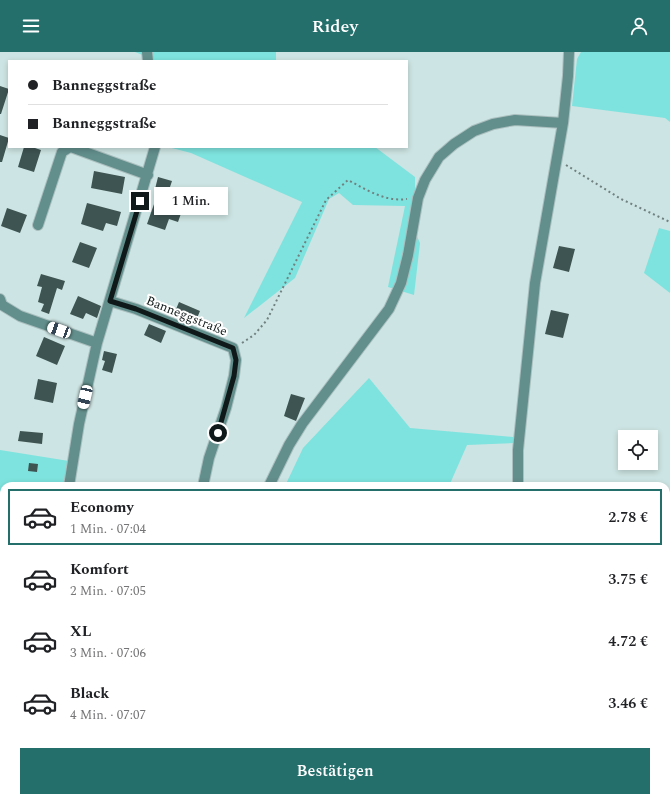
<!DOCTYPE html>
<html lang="de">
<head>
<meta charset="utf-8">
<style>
  :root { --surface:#fff; --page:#f2f2f2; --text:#202124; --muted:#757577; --line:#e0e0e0; --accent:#246f6c }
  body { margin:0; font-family:Spectral,serif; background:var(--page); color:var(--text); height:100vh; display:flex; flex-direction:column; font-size:15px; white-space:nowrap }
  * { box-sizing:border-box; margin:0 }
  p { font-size:13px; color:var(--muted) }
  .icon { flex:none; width:22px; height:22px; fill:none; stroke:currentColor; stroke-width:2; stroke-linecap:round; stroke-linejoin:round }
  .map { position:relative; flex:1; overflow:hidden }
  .side { position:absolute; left:0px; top:430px; width:670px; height:320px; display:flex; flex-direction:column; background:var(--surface); border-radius:12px 12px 0 0; box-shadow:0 2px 6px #0003 }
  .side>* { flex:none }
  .top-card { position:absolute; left:8px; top:8px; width:400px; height:88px; border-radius:0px; box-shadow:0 2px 6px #0003; display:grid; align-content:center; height:88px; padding:0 20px; background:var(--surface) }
  .tools { position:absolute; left:618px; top:378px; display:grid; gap:8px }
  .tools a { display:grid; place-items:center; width:40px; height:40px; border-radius:0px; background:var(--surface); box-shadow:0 2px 6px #0003; font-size:20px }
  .end { position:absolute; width:18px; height:18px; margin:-9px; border:5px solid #101919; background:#fff; box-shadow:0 0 0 2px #fff }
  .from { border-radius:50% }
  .bubble { position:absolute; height:28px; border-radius:0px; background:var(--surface); box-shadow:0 2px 6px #0003; font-size:13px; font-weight:600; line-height:28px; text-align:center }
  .car { position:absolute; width:12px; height:24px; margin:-12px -6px; border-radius:5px; box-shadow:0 0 3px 1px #0007; background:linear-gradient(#fff 24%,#345 0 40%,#fff 0 76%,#345 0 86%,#fff 0) }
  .top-card b { display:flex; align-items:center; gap:14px; height:38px; font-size:15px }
  .top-card b+b { border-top:1px solid var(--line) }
  .top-card i { width:10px; height:10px; background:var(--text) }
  ul { padding:7px 0 0; list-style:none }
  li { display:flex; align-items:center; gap:12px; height:56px; margin:0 8px 6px; padding:0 12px; border:2px solid transparent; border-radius:0px }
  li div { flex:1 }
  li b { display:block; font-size:15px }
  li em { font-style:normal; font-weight:600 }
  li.selected { border-color:var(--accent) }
  li>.icon { width:36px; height:36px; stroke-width:1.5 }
  .action { display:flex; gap:8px; margin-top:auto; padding:8px 20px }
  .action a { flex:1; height:46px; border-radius:0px; background:var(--accent); color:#fff; font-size:16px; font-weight:600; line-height:46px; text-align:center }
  header { display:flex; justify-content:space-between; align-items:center; height:52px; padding:0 20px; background:var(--accent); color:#fff; font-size:18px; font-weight:600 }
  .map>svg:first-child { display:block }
  .green { fill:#7ee3de }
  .building { fill:#3e5452 }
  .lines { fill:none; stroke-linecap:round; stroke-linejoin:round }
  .street-casing { stroke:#aabfbf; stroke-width:12 }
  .path { stroke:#708180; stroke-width:2; stroke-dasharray:2 3; stroke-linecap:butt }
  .street { stroke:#628e8b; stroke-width:10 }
  .route { stroke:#101919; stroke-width:5 }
  .labels { text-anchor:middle; stroke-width:4; stroke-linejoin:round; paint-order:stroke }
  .street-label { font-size:13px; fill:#101919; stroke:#fff }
</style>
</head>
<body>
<header><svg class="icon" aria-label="menu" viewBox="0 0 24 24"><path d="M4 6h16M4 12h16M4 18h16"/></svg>Ridey<svg class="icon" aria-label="person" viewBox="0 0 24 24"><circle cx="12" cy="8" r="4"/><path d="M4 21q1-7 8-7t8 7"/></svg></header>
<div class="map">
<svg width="670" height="750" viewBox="0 0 670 750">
  <rect width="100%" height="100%" fill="#cce4e3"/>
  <path class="green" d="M135,0H276V9H146L145,4Z
    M581,0H670V70L665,66L572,54L577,7Z
    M168,95H375L415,125V180L420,191L414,243L388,235L405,154L353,153L339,141L329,147L295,226L244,266L302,150L191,101Z
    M659,176L670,179V241L644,221Z
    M369,326L410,376L513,385L514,391L467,393L449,434H285L303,396Z
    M0,398L69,409L65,434H4V549L0,557Z
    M0,648L4,650V712L0,710Z
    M86,746H140L135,750H96Z
    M287,746H494L476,750H295Z"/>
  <path class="building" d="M0,34L9,37L1,62H0Z
    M0,83L9,86L2,110H0Z
    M24,95H32L41,98L34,120L18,115Z
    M94,119L125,125L122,142L91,136Z
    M158,125L172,129L166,147L184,153L178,170L169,167L165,178L147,172L159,138L155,137Z
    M87,151L121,160L117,174L106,171L103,179L81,172Z
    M7,156L27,163L20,181L1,174Z
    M80,190L97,196L89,216L72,210Z
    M559,194L575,197L569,220L553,216Z
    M41,222L65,229L62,238L57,236L49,262L41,259L44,252L38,250L42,235L37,234Z
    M78,244L101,254L97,266L86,261L83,267L70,262Z
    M179,250L200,259L195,271L174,262Z
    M551,258L569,262L563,286L545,282Z
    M149,272L166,279L161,291L144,283Z
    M44,285L65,294L57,313L36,304Z
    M104,299L117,302L112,321L102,318L105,309L102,308Z
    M38,327L57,331L53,351L34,347Z
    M291,342L305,346L296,369L284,364Z
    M20,379L43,381L42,392L18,389Z
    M29,411L38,412L37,420L28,419Z"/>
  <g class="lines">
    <defs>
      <path id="street" d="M147,0L148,9
        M71,95L148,123
        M38,173L62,100L70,95
        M0,247L2,253L20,264L97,291
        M110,249L136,257L233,296L236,308L234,324L226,356L209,406L203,434
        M69,434L79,372L97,291L155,95
        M269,434L289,393L302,372L389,257L401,231L408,203L418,146L425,128L439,105L454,92L474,79L493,72L515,68L563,71
        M518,434V398L535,231L563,71L568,24L569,0
        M0,599L4,591
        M225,746L238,750
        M561,746L562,750
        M276,750L277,746"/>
    </defs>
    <use href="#street" class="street-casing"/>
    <path class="path" d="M566,113L621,147L670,170
      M242,291L254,283L267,268L326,148L348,128C367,138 385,150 407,147
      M666,565L670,566
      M0,571L4,563
      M132,750L136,746"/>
    <use href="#street" class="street"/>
  </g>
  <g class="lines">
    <path class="route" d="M140,149L110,249L136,257L233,296L236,308L234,324L218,381"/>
  </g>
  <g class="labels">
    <g class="street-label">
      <text transform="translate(187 263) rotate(22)" y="5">Banneggstraße</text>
    </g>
  </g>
</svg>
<div class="tools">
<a><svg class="icon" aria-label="locate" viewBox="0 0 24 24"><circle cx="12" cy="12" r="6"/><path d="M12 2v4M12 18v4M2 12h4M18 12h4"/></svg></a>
</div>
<i class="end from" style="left:218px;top:381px"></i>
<i class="end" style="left:140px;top:149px"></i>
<div class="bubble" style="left:154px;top:135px;width:74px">1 Min.</div>
<i class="car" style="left:59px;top:278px;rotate:290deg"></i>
<i class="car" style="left:85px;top:345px;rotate:193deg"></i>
<div class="top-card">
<b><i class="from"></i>Banneggstraße</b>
<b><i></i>Banneggstraße</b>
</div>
<section class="side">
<ul>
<li class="selected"><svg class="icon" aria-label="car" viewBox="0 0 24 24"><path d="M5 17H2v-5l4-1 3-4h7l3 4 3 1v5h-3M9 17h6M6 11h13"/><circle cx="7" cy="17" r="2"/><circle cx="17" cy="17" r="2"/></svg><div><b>Economy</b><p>1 Min. · 07:04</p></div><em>2.78 €</em></li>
<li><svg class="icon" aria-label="car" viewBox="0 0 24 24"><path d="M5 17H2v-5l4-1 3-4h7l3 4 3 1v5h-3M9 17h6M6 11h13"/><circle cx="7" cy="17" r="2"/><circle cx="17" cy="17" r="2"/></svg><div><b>Komfort</b><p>2 Min. · 07:05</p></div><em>3.75 €</em></li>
<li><svg class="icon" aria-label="car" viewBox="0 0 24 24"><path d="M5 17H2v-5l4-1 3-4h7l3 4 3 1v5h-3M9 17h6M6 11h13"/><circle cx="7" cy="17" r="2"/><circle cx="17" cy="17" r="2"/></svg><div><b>XL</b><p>3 Min. · 07:06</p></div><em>4.72 €</em></li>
<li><svg class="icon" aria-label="car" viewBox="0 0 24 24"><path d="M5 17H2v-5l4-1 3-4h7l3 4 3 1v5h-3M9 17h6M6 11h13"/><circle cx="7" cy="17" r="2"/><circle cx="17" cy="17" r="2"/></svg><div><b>Black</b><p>4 Min. · 07:07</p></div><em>3.46 €</em></li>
</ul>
<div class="action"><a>Bestätigen</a></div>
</section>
</div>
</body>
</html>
